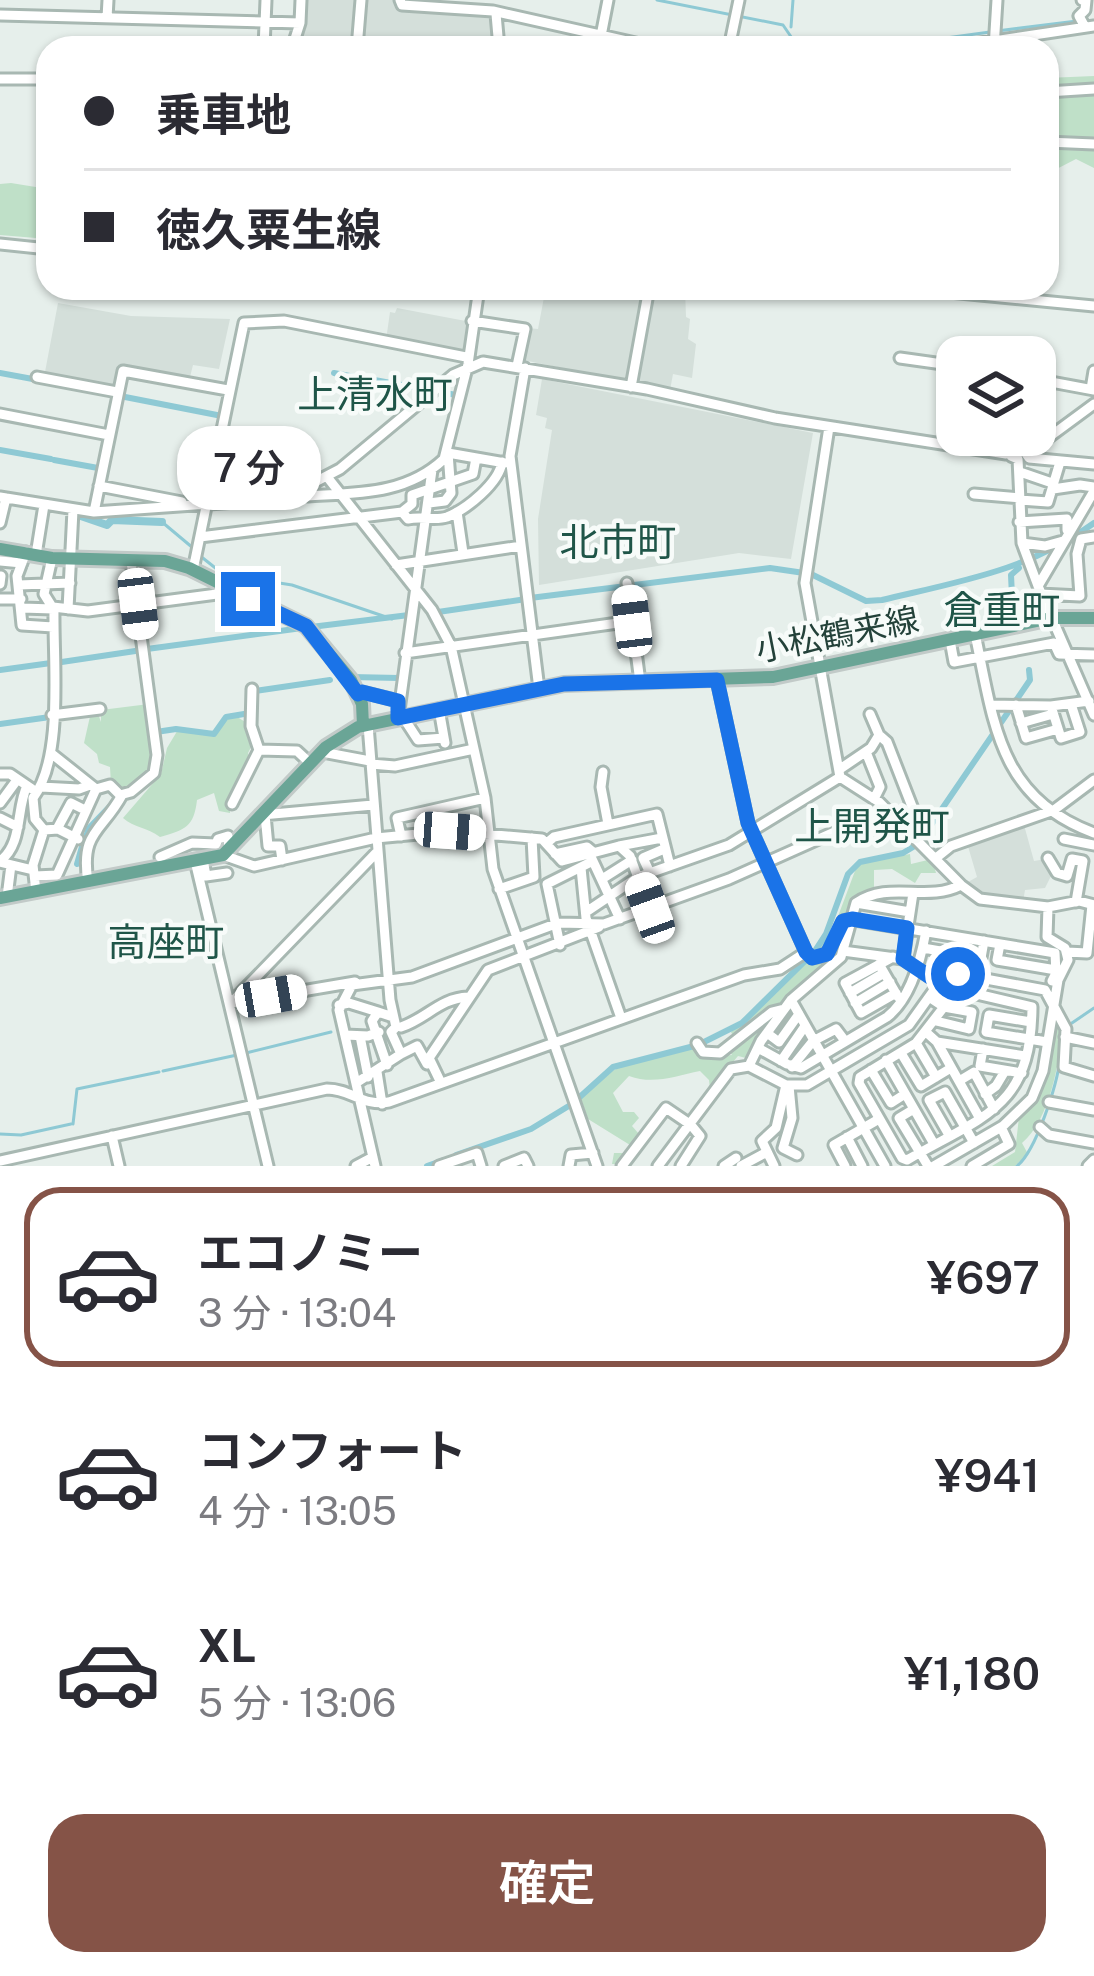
<!DOCTYPE html>
<html lang="ja">
<head>
<meta charset="utf-8">
<style>
  :root { --surface:#fff; --page:#f2f2f3; --text:#2b2b33; --muted:#7c7c81; --line:#e1e1e2; --accent:#855347 }
  body { margin:0; font-family:"Public Sans","Noto Sans JP",sans-serif; background:var(--page); color:var(--text); height:100vh; display:flex; flex-direction:column; font-size:45px; white-space:nowrap }
  * { box-sizing:border-box; margin:0 }
  p { font-size:39px; color:var(--muted) }
  .icon { flex:none; width:66px; height:66px; fill:none; stroke:currentColor; stroke-width:2; stroke-linecap:round; stroke-linejoin:round }
  .map { position:relative; height:1166px; overflow:hidden }
  .sheet { display:flex; flex-direction:column; background:var(--surface); flex:1 }
  .sheet>* { flex:none }
  .hud { position:absolute; left:36px; top:36px; width:1023px; height:264px; border-radius:36px; box-shadow:0 3px 9px #0004; display:grid; align-content:center; height:264px; padding:0 48px; background:var(--surface) }
  .buttons { position:absolute; left:936px; top:336px; display:grid; gap:24px }
  .buttons a { display:grid; place-items:center; width:120px; height:120px; border-radius:24px; background:var(--surface); box-shadow:0 3px 9px #0004; font-size:60px }
  .end { position:absolute; width:54px; height:54px; margin:-27px; border:15px solid #1a73e8; background:#fff; box-shadow:0 0 0 6px #fff }
  .from { border-radius:50% }
  .bubble { position:absolute; height:84px; border-radius:36px; background:var(--surface); box-shadow:0 3px 9px #0004; font-size:39px; font-weight:600; line-height:84px; text-align:center }
  .car { position:absolute; width:36px; height:72px; margin:-36px -18px; border-radius:15px; box-shadow:0 0 9px 3px #0007; background:linear-gradient(#fff 24%,#345 0 40%,#fff 0 76%,#345 0 86%,#fff 0) }
  .hud b { display:flex; align-items:center; gap:42px; height:114px; font-size:45px }
  .hud b+b { border-top:3px solid var(--line) }
  .hud i { width:30px; height:30px; background:var(--text) }
  ul { padding:21px 0 0; list-style:none }
  li { display:flex; align-items:center; gap:36px; height:180px; margin:0 24px 18px; padding:0 24px; border:6px solid transparent; border-radius:36px }
  li div { flex:1 }
  li b { display:block; font-size:45px }
  li em { font-style:normal; font-weight:600 }
  li.active { border-color:var(--accent) }
  li>.icon { width:108px; height:108px; stroke-width:1.5 }
  .cta { display:flex; gap:24px; margin-top:auto; padding:24px 48px }
  .cta a { flex:1; height:138px; border-radius:36px; background:var(--accent); color:#fff; font-size:48px; font-weight:600; line-height:138px; text-align:center }
  .map>svg:first-child { display:block }
  .built { fill:#d4dfda }
  .green { fill:#bfe0c8 }
  .lines { fill:none; stroke-linecap:round; stroke-linejoin:round }
  .stream { stroke:#8ec9d4; stroke-width:3 }
  .canal { stroke:#8ec9d4; stroke-width:6 }
  .river { stroke:#8ec9d4; stroke-width:8 }
  .minor-casing { stroke:#a8b8b2; stroke-width:15 }
  .major-casing { stroke:#c2cac8; stroke-width:18 }
  .minor { stroke:#fff; stroke-width:9 }
  .major { stroke:#6aa596; stroke-width:12 }
  .route { stroke:#1a73e8; stroke-width:15 }
  .labels { text-anchor:middle; stroke-width:9; stroke-linejoin:round; paint-order:stroke }
  .street-label { font-size:33px; fill:#24423a; stroke:#f7fbf9 }
  .quarter-label { font-size:39px; fill:#1f5548; stroke:#f7fbf9 }
</style>
</head>
<body>
<div class="map">
<svg width="1094" height="1166" viewBox="0 0 1094 1166">
  <rect width="100%" height="100%" fill="#e6efeb"/>
  <path class="built" d="M304,0H358L355,48H295Z
    M364,0H398L491,14L498,48H360Z
    M590,288H685L686,317L690,319L688,339L696,344L692,378L673,374L670,390L523,360L528,328L538,329L545,292L587,300Z
    M58,303L131,316L230,319L219,369L193,365L190,377L120,364L115,387L45,372Z
    M397,308L471,322L465,355L386,340L390,312L395,313Z
    M542,379L813,433L791,559L739,553L539,585L538,519L552,430L545,428L547,418L536,415Z
    M1024,825L1034,861L1046,859L1051,876L1045,888L1025,890L1023,902L984,896L968,882L977,877L967,843Z"/>
  <path class="green" d="M1094,76V168L1076,159L1047,174V78Z
    M11,183L48,189V239L0,235V184Z
    M149,704L154,768L125,793L111,784L110,767L99,763L97,754L84,743L91,712L97,711L101,722V710Z
    M231,713L250,725L255,739L248,753L252,766L230,805V813L219,811L214,793L197,800C194,827 185,830 160,837C147,827 134,828 123,818L161,774L167,748L179,728L216,732Z
    M910,854L911,864L932,859L936,873H921L915,883L892,869L874,870V888L856,898L826,949H818L834,927L858,863Z
    M827,959V963L793,991L746,1058L738,1056L710,1089L709,1080L700,1071C676,1076 653,1085 629,1076L613,1093L623,1112H634L639,1118L632,1126L639,1134L646,1130L618,1164H612L614,1153H623L630,1145L588,1119L581,1099L609,1072L641,1059L697,1046L704,1057L732,1055L726,1046L733,1036L731,1032L802,964Z
    M1055,1016L1063,1028C1059,1062 1050,1120 1022,1143L1028,1154L1015,1166H992L1015,1152L1019,1117L1041,1088Z"/>
  <g class="lines">
    <path class="stream" d="M657,0L783,25L798,47L861,40L875,47
      M791,27L793,0
      M997,31L1077,21
      M880,47L990,32
      M162,522L193,548
      M199,555L223,574L292,585L392,619
      M1069,1025L1094,1008
      M246,1053L331,1032
      M163,1071L237,1055
      M73,1124L77,1089L159,1072
      M0,1134L21,1135L71,1124
      M1017,1166C1036,1151 1057,1085 1060,1059"/>
    <path class="canal" d="M0,373L38,380
      M334,373L365,379
      M369,379L429,390
      M440,392L456,395
      M120,396L222,416
      M0,450L51,459
      M54,460L98,468
      M212,486L236,490
      M1012,596L1011,575L1019,568
      M530,598L770,568L811,574L866,601L882,600C957,582 1031,570 1094,523
      M438,612L526,599
      M311,627L409,615
      M147,649L302,628
      M55,663L142,650
      M0,670L51,663
      M351,677L399,678L400,674
      M255,691L330,680
      M0,724L50,717
      M156,732L176,729L214,734L226,717L250,713
      M85,840L89,828L113,803
      M77,864L83,843
      M456,1155L531,1129L572,1104L613,1067L698,1045L742,1023L815,951L826,934L848,874L860,862L903,853L918,844L1030,680L1029,670
      M427,1166L444,1160"/>
    <path class="river" d="M75,514L107,525L112,520L162,522"/>
    <defs>
      <path id="minor" d="M400,0L402,5L493,11L658,48
        M1082,0H1086L1085,10L1079,16L1085,27
        M496,14L499,48
        M0,15L300,23
        M107,18L108,0
        M601,36L608,0
        M264,48L266,0
        M292,48L300,23L301,0
        M357,48L361,0
        M729,48L739,0
        M947,48L1094,26
        M994,48L997,0
        M0,79H48
        M1047,92L1094,89
        M1047,142L1094,144
        M0,244L48,249
        M908,288L1094,306
        M472,321L525,329L517,366
        M900,358L957,366
        M525,368L510,456L539,689
        M37,377L117,392
        M1035,379L1094,390
        M631,387L649,288
        M1091,389L1094,371
        M0,414L109,435
        M829,427L805,583L840,777L879,802L961,885L980,899L1048,907L1079,901L1094,905
        M1024,451L1029,458L1094,464
        M1011,456L1018,459L1022,543L1038,586
        M1020,472L1052,483
        M328,478L432,610L451,646L485,798L493,869L597,1166
        M99,486L182,502
        M1053,489L1080,485L1094,487
        M1094,491L1038,586L1094,715
        M294,493L308,496C356,493 406,495 444,459L468,364L479,288
        M974,494L1020,498
        M0,497L94,512L237,502L294,493L340,469L453,375L483,362L647,389L775,418L1006,454L1037,446L1094,404
        M1020,500L1048,502L1060,462
        M429,503L445,501L451,493L448,453L505,463
        M94,512L123,371L228,390
        M402,512L412,504V495L473,474L476,458
        M457,512L463,553
        M1019,522L1067,519V530
        M0,523L6,498
        M200,537L402,512L408,519C422,516 435,521 447,517C467,509 499,483 502,462
        M1022,543L1045,546L1063,541
        M26,552L17,576L22,625L53,627
        M36,555L44,505
        M0,561L22,563
        M396,565L521,546
        M193,570L244,323L284,321L466,357
        M627,583L640,682
        M0,584L1,576
        M19,585L70,583
        M1040,594L1080,596L1077,554L1081,539L1094,537
        M0,599H21
        M53,607L88,611L217,594L223,585
        M22,608L53,609
        M68,609L73,510
        M975,634C994,722 998,798 1094,833
        M950,640L954,662L1054,643L1059,654L1094,655
        M405,653L632,621
        M717,680L748,823L806,952
        M358,694L362,692L399,701
        M991,705L1051,706L1089,701
        M1016,705L1026,738L1058,729
        M1051,706L1061,738L1080,732L1071,704
        M439,709L445,743
        M870,714L879,735L887,742L915,814L901,823
        M52,715L100,709
        M403,717L418,740L444,738
        M398,718L432,470
        M1021,723L1053,714
        M259,750L297,751L311,764
        M322,752L370,761
        M866,752L880,787L874,799
        M52,754L96,789L110,785L120,795L131,792L154,773L157,755L131,561
        M371,764L395,766L474,749
        M840,769L871,748L879,735
        M603,772L601,787L608,824
        M0,774H10L32,789
        M41,787L79,789L90,785
        M0,803L17,780
        M232,804L259,750L251,726L252,689
        M262,815L373,805
        M265,815L268,846H280L282,860
        M0,818L18,827
        M57,829L71,803L85,810
        M44,830L58,829L78,839
        M401,836L397,818L485,798
        M1064,839L1094,845
        M548,842L554,837L657,814L670,866
        M619,846L662,838
        M555,854L587,847L593,852
        M223,855L254,866L376,838L450,831L542,839L562,861L619,846L630,856L649,908
        M160,857L192,843L216,844L218,839L228,836L229,851
        M936,858L951,846L1054,810L1094,780
        M1048,858L1057,873L1067,876L1072,859L1083,861L1076,902
        M203,859L206,876L227,873
        M592,859L620,919
        M0,861C23,845 16,808 27,786
        M195,861L268,1166
        M0,862L33,870
        M581,868L586,918L621,1018
        M650,873L643,858L664,849
        M35,876L57,875L96,789
        M602,879L632,860
        M88,882C80,831 102,832 122,795
        M499,889L534,877L532,838
        M36,892L33,865L44,830L35,819L33,798C64,757 53,662 54,610L44,594L52,558
        M7,897L11,865
        M856,903L910,912
        M586,912L638,877L729,845L840,777
        M849,919L1055,953L1056,973L1052,981
        M1000,944L997,960L1056,970
        M560,945L547,884L593,861
        M923,948L981,958L984,941
        M843,951L903,959L939,983
        M1067,952L1087,953L1092,905
        M893,957L845,983L861,1013L896,993
        M903,959L913,893
        M879,964L898,997
        M964,991L1032,1007C1031,1108 985,1115 907,1160L902,1158L859,1083L860,1077L916,1043L954,994Z
        M850,993L884,973
        M929,997L944,1007L972,1012L969,1029L936,1021
        M791,1000L885,1166
        M231,1003L377,852
        M231,1003L355,982
        M855,1003L890,982
        M339,1005L349,1003L378,1012
        M1031,1022L989,1015L986,1032L1047,1042
        M401,1027C426,1019 440,998 468,997
        M767,1033L779,1042L799,1014
        M927,1033L937,1042L979,1117
        M345,1035L368,1036L379,1032
        M360,1036L368,1077
        M1065,1037L1094,1043
        M937,1042L1025,1056
        M697,1043L703,1052L720,1053L772,1012L784,1009
        M916,1043L936,1077L951,1068
        M758,1048L787,1064L801,1068L887,1017C910,999 921,959 926,931
        M983,1049L980,1066L1022,1073
        M901,1053L921,1086L936,1077
        M401,1054L417,1046L427,1064
        M886,1060L934,1144
        M781,1061L805,1026
        M387,1065L372,1021L378,1012L393,1017
        M749,1066L761,1041L791,1000L841,957L856,903C890,880 926,903 961,885
        M792,1067L813,1041L836,1029L845,1041
        M871,1070L891,1103L905,1094
        M377,1072L382,1104
        M959,1081L974,1072L994,1109
        M356,1083L401,1054L391,1032L396,1027L390,1000L368,725
        M441,1083L429,1058L488,970L599,927
        M789,1086L792,1118L783,1148L797,1155
        M985,1094L996,1086L1005,1071
        M1049,1102L1094,1110
        M914,1109L899,1118L928,1166
        M1040,1127L1049,1135L1094,1143
        M949,1135L929,1100L945,1092L974,1143
        M112,1136L119,1166
        M847,1137L862,1166
        M0,1161L327,1089C351,1089 363,1107 389,1102L744,975L780,969L806,952L812,958C835,956 834,938 843,921L849,919
        M356,1166L373,1157
        M375,1166L339,1010L352,985L412,977L558,923L604,924L729,879L886,809
        M439,1166L477,1153L481,1166
        M504,1166L524,1158L528,1166
        M569,1166L571,1155L593,1153
        M622,1166L666,1108L691,1125L700,1136L681,1166
        M658,1166L731,1069L749,1066L786,1085H807L909,1025L939,983L959,974L1045,990L1066,1029L1064,1067L1094,1076
        M724,1166L736,1158
        M741,1166L767,1152
        M774,1166L762,1141L776,1128L786,1085
        M845,1166L834,1145L879,1119
        M934,1166L1003,1126L1032,1098L1043,1071L1058,980L1068,960L1065,948L1047,937L1048,907
        M972,1166L1009,1144L1001,1127
        M1088,1166L1094,1160"/>
      <path id="major" d="M0,549L52,558L165,561L189,568L306,626L351,680L362,704L363,726
        M0,898L223,855L326,747L358,727L564,684L773,677L1051,618H1094"/>
    </defs>
    <use href="#minor" class="minor-casing"/>
    <use href="#major" class="major-casing"/>
    <use href="#minor" class="minor"/>
    <use href="#major" class="major"/>
  </g>
  <g class="lines">
    <path class="route" d="M248,599L306,626L358,694L362,692L398,701V718L564,684L717,680L748,823L806,952L812,958L827,954L843,921L852,919L907,928L903,959L939,983L958,974"/>
  </g>
  <g class="labels">
    <g class="street-label">
      <text transform="translate(837 634) rotate(-11)" y="12">小松鶴来線</text>
    </g>
    <g class="quarter-label">
      <text x="375" y="408">上清水町</text>
      <text x="618" y="556">北市町</text>
      <text x="1002" y="624">倉重町</text>
      <text x="872" y="840">上開発町</text>
      <text x="166" y="956">高座町</text>
    </g>
  </g>
</svg>
<div class="buttons">
<a><svg class="icon" aria-label="layers" viewBox="0 0 24 24"><path d="M12 4l9 5-9 5-9-5zM3 14l9 5 9-5"/></svg></a>
</div>
<i class="end from" style="left:958px;top:974px"></i>
<i class="end" style="left:248px;top:599px"></i>
<div class="bubble" style="left:177px;top:426px;width:144px">7 分</div>
<i class="car" style="left:138px;top:604px;rotate:173deg"></i>
<i class="car" style="left:632px;top:621px;rotate:353deg"></i>
<i class="car" style="left:450px;top:831px;rotate:94deg"></i>
<i class="car" style="left:650px;top:908px;rotate:340deg"></i>
<i class="car" style="left:271px;top:996px;rotate:80deg"></i>
<div class="hud">
<b><i class="from"></i>乗車地</b>
<b><i></i>徳久粟生線</b>
</div>
</div>
<section class="sheet">
<ul>
<li class="active"><svg class="icon" aria-label="car" viewBox="0 0 24 24"><path d="M5 17H2v-5l4-1 3-4h7l3 4 3 1v5h-3M9 17h6M6 11h13"/><circle cx="7" cy="17" r="2"/><circle cx="17" cy="17" r="2"/></svg><div><b>エコノミー</b><p>3 分 · 13:04</p></div><em>¥697</em></li>
<li><svg class="icon" aria-label="car" viewBox="0 0 24 24"><path d="M5 17H2v-5l4-1 3-4h7l3 4 3 1v5h-3M9 17h6M6 11h13"/><circle cx="7" cy="17" r="2"/><circle cx="17" cy="17" r="2"/></svg><div><b>コンフォート</b><p>4 分 · 13:05</p></div><em>¥941</em></li>
<li><svg class="icon" aria-label="car" viewBox="0 0 24 24"><path d="M5 17H2v-5l4-1 3-4h7l3 4 3 1v5h-3M9 17h6M6 11h13"/><circle cx="7" cy="17" r="2"/><circle cx="17" cy="17" r="2"/></svg><div><b>XL</b><p>5 分 · 13:06</p></div><em>¥1,180</em></li>
</ul>
<div class="cta"><a>確定</a></div>
</section>
</body>
</html>
